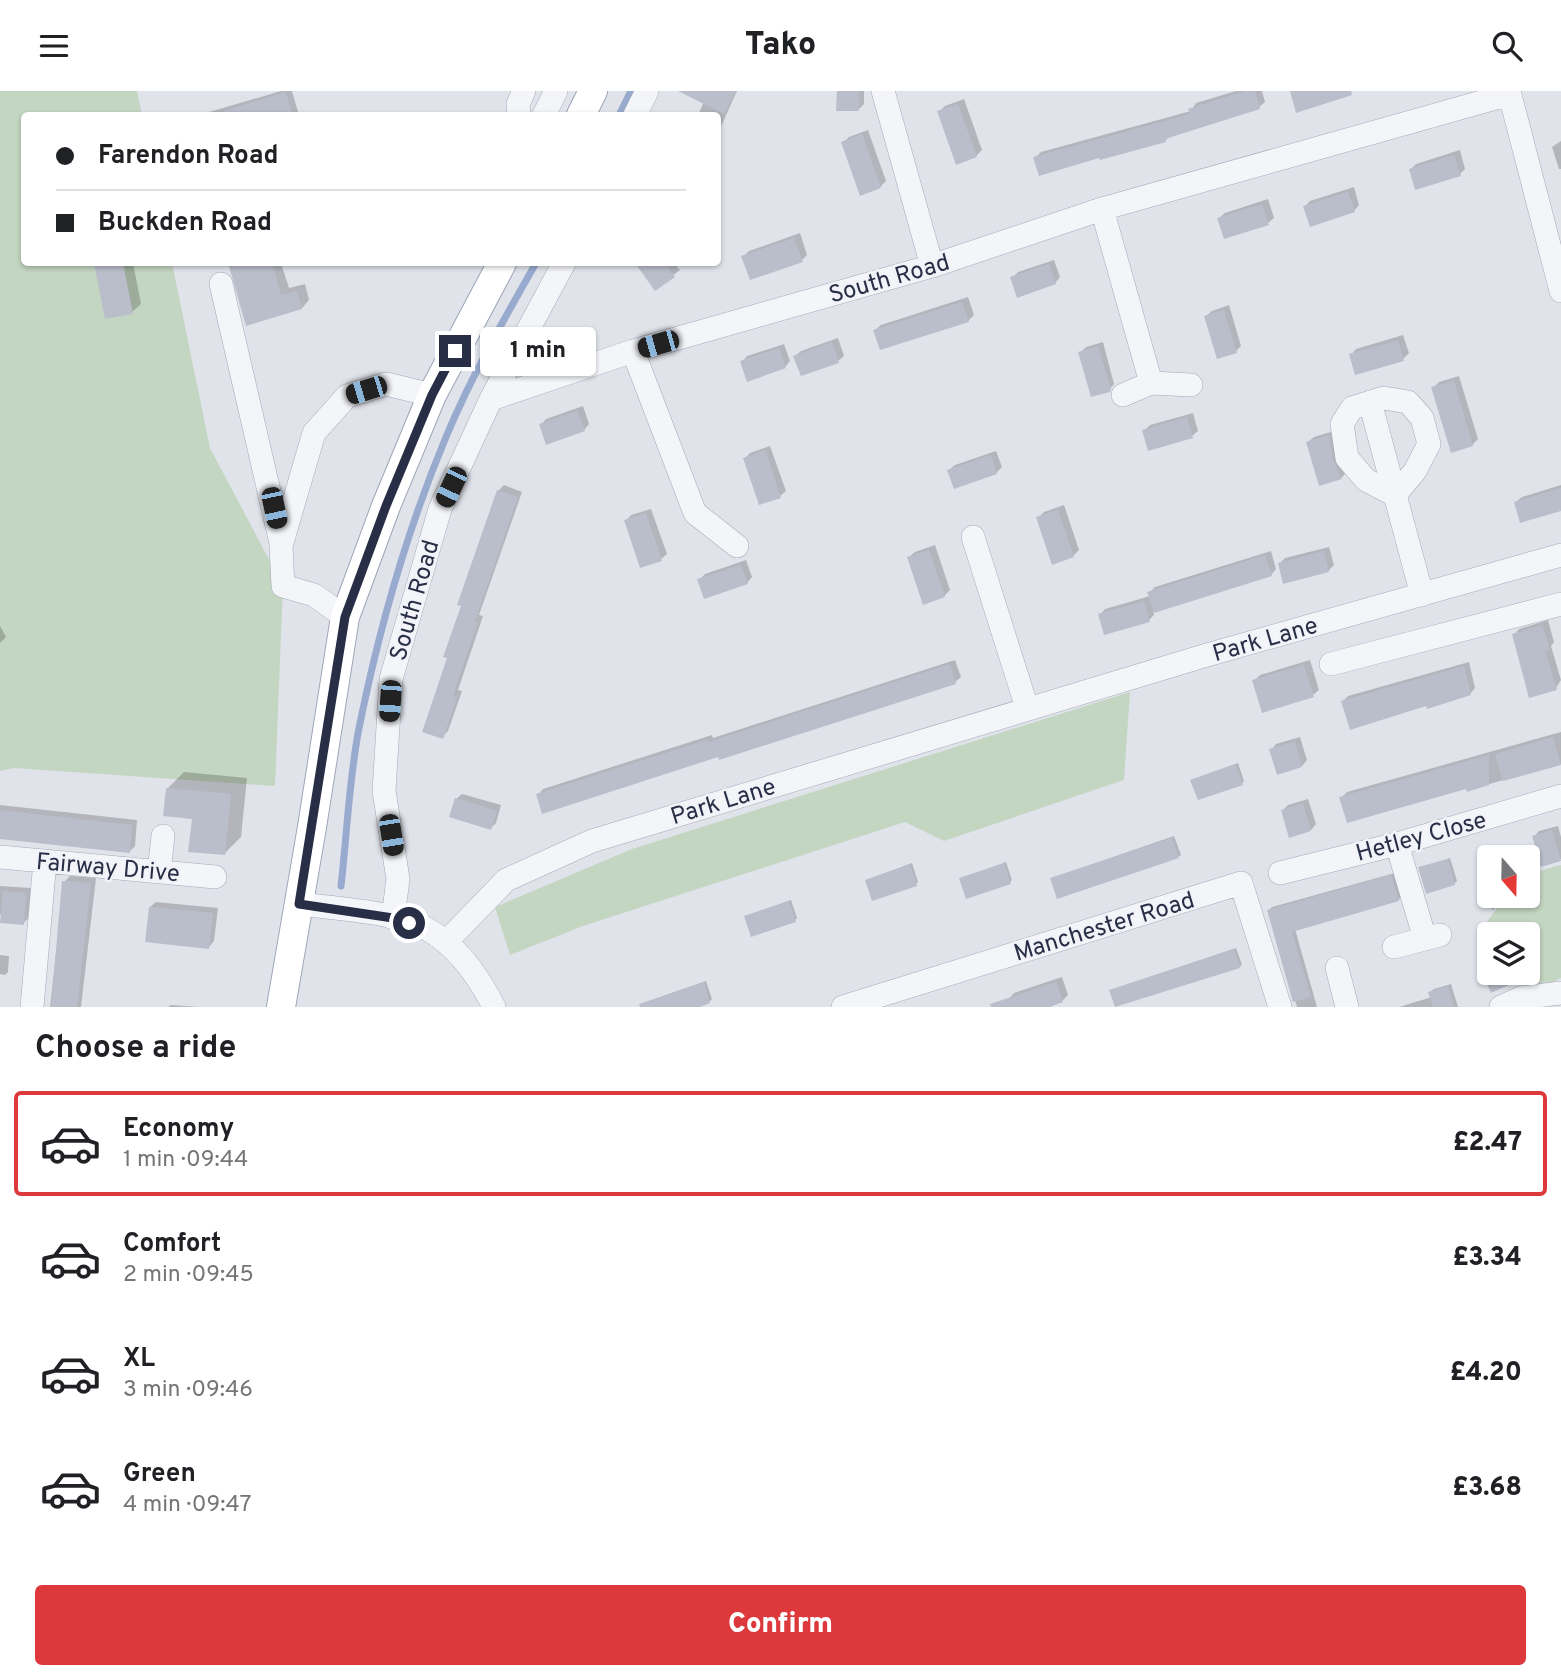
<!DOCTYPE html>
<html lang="en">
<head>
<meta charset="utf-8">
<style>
  :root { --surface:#fff; --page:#f2f2f2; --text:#202124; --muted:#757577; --line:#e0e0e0; --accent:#dd383c }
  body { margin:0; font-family:Overpass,sans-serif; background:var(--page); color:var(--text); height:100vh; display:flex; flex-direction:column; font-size:26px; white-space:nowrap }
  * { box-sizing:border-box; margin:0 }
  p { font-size:23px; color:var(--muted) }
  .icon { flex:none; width:38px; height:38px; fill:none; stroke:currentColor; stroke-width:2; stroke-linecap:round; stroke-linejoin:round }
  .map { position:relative; height:916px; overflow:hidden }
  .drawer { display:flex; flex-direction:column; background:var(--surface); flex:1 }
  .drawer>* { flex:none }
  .guide { position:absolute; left:21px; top:21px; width:700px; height:154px; border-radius:7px; box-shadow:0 2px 5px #0004; display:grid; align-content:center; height:154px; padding:0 35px; background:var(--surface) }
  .needle { width:46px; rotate:160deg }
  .tools { position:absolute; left:1477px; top:754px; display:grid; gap:14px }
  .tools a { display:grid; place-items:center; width:63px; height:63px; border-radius:7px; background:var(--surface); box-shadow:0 2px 5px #0004; font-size:35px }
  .end { position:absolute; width:32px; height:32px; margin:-16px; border:9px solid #272e45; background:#fff; box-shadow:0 0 0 4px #fff }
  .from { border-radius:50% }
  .bubble { position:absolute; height:49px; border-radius:7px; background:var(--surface); box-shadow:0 2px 5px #0004; font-size:23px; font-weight:800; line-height:49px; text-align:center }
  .car { position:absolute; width:21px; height:42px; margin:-21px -10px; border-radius:9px; box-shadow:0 0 5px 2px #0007; background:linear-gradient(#222 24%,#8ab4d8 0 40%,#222 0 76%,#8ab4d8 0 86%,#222 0) }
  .guide b { display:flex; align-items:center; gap:24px; height:66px; font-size:26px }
  .guide b+b { border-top:2px solid var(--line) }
  .guide i { width:18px; height:18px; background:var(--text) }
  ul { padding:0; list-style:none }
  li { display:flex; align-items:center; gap:21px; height:105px; margin:0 14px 10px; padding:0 21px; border:4px solid transparent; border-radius:7px }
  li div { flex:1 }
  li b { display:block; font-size:26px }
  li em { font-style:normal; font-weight:800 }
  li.selected { border-color:var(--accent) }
  li>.icon { width:63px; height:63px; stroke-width:1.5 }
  h2 { padding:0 35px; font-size:32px; line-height:84px }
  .primary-button { display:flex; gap:14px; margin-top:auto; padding:14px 35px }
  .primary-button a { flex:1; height:80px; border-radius:7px; background:var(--accent); color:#fff; font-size:28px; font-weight:800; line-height:80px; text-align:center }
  header { display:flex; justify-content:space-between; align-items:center; height:91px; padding:0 35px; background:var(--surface); font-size:32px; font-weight:800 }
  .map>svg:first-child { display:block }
  .green { fill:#c3d6c1 }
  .shadow { fill:#0003 }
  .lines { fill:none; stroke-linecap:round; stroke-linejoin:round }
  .stream { stroke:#98abcf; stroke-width:7 }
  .building { fill:#babecb }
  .minor-casing { stroke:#a5a9b6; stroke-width:24 }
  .major-casing { stroke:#9ea5b8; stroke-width:30 }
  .minor { stroke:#f4f5f9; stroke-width:23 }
  .major { stroke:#fff; stroke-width:28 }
  .route { stroke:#272e45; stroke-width:9 }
  .labels { text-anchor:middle; stroke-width:5; stroke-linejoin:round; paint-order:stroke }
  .street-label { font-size:24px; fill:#272e45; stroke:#f1f3f8 }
</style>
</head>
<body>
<header><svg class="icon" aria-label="menu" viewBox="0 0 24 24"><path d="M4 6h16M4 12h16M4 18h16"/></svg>Tako<svg class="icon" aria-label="search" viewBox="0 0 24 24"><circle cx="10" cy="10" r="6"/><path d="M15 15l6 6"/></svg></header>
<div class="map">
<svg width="1561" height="916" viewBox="0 0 1561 916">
  <rect width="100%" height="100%" fill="#e1e3eb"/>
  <path class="green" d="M0,0H137L142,24H24V172H172L210,357L283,495L275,695L14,677L0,680Z
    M1130,601L1124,689L944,750L905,731L583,835L510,864L495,816L632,758Z
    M1561,774V887L1553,891L1514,894L1509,882H1528V844L1491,843L1486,832L1506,805H1528V783Z"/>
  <path class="shadow" d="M281,0H292L299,24H199Z
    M709,0H737L718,42V24H698Z
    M838,0H864V13L858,19Z
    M1236,0H1262L1265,11L1259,16L1171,44L1165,50L1101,65L1035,67L1041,61L1191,20L1196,12Z
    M964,8L982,59L976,65L939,21L945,15Z
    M868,39L886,90L880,96L843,52L849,46Z
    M1561,50V78H1559L1552,56Z
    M1460,59L1465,78L1460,83L1411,78L1416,73Z
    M1354,96L1359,114L1354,120L1305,115L1310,110Z
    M1268,108L1274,127L1268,132L1219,127L1225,122Z
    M800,142L807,164L802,169L743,166L749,160Z
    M1054,169L1060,186L1055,192L1012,187L1018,181Z
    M95,172H133L141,213L132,221L106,226Z
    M229,172H281L289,197L305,193L309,209L302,217L248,233Z
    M637,172H674L680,179L655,198Z
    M968,206L974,224L968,230L875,239L881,234Z
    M1229,214L1241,255L1236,260L1206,225L1212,220Z
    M1403,244L1409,262L1403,268L1351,264L1356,258Z
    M838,247L844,265L838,270L795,265L801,260Z
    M1103,251L1114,293L1109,299L1080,262L1086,256Z
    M784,253L790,270L785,276L742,271L747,265Z
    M1459,285L1478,348L1472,354L1433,297L1439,291Z
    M583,315L589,333L584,339L541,334L546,328Z
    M1193,322L1198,340L1192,345L1144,340L1150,334Z
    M1334,340L1347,381L1341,387L1308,351L1314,346Z
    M770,355L786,400L780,405L745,367L750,362Z
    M996,360L1002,376L996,382L949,379L955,374Z
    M504,394L522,401L479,524L483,525L458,599L462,600L448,640L442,646L449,566L498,400Z
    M1561,394V418L1516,411L1522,406Z
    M1064,414L1079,459L1073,465L1038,427L1044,421Z
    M651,418L667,463L661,468L626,430L631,424Z
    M935,454L950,499L944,505L909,466L915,461Z
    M1329,456L1334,474L1328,480L1280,472L1285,467Z
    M1271,460L1276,478L1271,484L1153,520L1154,524L1149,529L1100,524L1105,518L1150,505L1149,502L1155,496Z
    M746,469L752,486L747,492L699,489L705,483Z
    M1548,529L1554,551L1551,555L1561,589L1556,597L1514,544L1519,538Z
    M0,535L6,546L0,552Z
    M955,569L961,586L955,591L720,667L719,664L538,704L543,698L712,644L713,647Z
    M1310,569L1319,599L1313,604L1254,590L1260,584Z
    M1469,571L1475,597L1470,603L1427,613L1343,610L1348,605Z
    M1561,641V673L1468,699L1467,696L1341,707L1347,701Z
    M1300,646L1307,669L1302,675L1271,659L1276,653Z
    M1238,672L1244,690L1242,693L1192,689Z
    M184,681L247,687L241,746L225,762L168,697Z
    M462,703L501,714L496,732L491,737L456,708Z
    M1308,708L1316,733L1311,739L1283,719L1288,714Z
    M0,714L137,729L135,755L129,761L0,747Z
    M1558,735L1561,746V768L1542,774L1534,746L1539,740Z
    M1174,745L1181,764L1178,766L1052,787Z
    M1450,767L1457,790L1454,793L1420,777Z
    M1006,771L1012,789L1010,791L961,788Z
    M912,772L918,791L916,793L867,789Z
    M1395,782L1402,806L1398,809L1295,838L1317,916H1297L1269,819L1272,816Z
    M70,785L96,787L81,916H50L64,791Z
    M1489,792V805H1505L1493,819L1478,807Z
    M0,795L31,797L29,827L23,832L0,823Z
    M791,809L797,827L795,829L746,825Z
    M156,811L218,817L214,850L209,856L150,816Z
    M1236,857L1242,874L1239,876L1111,899Z
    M0,864L9,865L8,881L5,884L0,883Z
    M1489,866V882H1514L1492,899L1480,873Z
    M1062,886L1068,904L1062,910L1044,916H1011L1009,908L1014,902Z
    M706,890L712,908L709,911L694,916H663L660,907L663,905Z
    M1451,893L1458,916H1399L1432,906L1430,901L1434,898Z
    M171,914L198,916H168Z"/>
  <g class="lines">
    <path class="stream" d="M619,24L631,0
      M341,795C347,743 349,688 359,637C379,538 407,439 446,346C471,286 504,228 536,172"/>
  </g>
  <path class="building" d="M678,0H736L724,23Z
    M837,0H859V20H836Z
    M1245,0H1255L1260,18L1165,48L1166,51L1100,69L1099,67L1039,85L1033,66L1190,23L1188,18Z
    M1290,0H1351L1352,4L1296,22Z
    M286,1L292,24H224V20Z
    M958,13L977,66L956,74L937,20Z
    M862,43L881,97L860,105L841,51Z
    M1454,64L1461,85L1415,99L1409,78Z
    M1348,101L1355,121L1310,136L1303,115Z
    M1262,113L1269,134L1224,148L1217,127Z
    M794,147L803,171L750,189L741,165Z
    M94,172H123L133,223L105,228Z
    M228,172H272L281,204L297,200L302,218L246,235Z
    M635,172H665L675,186L655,200Z
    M1049,173L1056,193L1017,207L1010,186Z
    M962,211L969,231L880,259L873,239Z
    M1224,219L1237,262L1217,268L1204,225Z
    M1398,249L1404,270L1355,284L1349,263Z
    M832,251L839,272L801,285L793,265Z
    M1098,255L1111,298L1110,301L1091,306L1078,261Z
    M779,257L786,277L747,291L740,270Z
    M1454,290L1473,355L1451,362L1431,296Z
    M577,320L585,340L546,354L539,333Z
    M1187,326L1193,347L1148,360L1142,339Z
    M1329,344L1333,369L1342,388L1319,395L1306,351Z
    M765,359L781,407L759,414L743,367Z
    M991,364L997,383L954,398L947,379Z
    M1561,397V420L1520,432L1514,411Z
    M497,399L518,406L475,530L478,531L453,604L457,606L443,648L422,641L447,567L443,566L461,515L457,514Z
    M1058,419L1074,466L1052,474L1036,426Z
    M646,422L662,470L640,477L624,429Z
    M929,459L945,506L923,514L907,466Z
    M1324,460L1329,481L1283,493L1278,472Z
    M1265,464L1272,485L1154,522L1147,501Z
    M741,474L748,493L704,508L697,488Z
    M1144,510L1150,531L1104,544L1098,523Z
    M1542,534L1550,558L1545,560L1557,599L1529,607L1512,543Z
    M950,573L956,593L719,669L718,666L542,723L536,703L707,649L708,651Z
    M1304,574L1314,606L1262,622L1252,589Z
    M1464,575L1471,604L1427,618L1426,615L1350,639L1341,610Z
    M1553,646L1561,674L1503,690L1495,663Z
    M1295,650L1302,676L1277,684L1269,658Z
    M1489,664V694L1467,701L1466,698L1347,732L1339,706Z
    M1235,673L1243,694L1198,709L1190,689Z
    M166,697L231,703L225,764L188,761L192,728L163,725Z
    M455,707L497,720L491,739L449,726Z
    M1303,712L1311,740L1289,747L1281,719Z
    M0,719L132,734L130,762L0,748Z
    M1552,739L1561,770L1541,776L1532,745Z
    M1172,747L1179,767L1057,808L1050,787Z
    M1448,768L1455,794L1426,803L1418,776Z
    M1004,772L1011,793L966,808L959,787Z
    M910,773L917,795L872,810L865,789Z
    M1391,784L1399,810L1292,841L1311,906L1293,911L1267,819Z
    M62,790L91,792L77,916H51Z
    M3,800L26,802L24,834L0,832Z
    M789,810L796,831L751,846L744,825Z
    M149,816L213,822L209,858L145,851Z
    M1234,858L1240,877L1115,916L1109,899Z
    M1482,882H1535L1491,902Z
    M704,891L710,912L700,916H640L639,913Z
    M1056,891L1063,911L1050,916H991L990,913Z
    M1448,895L1454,916H1433L1428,901Z"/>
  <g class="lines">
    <defs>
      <path id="minor" d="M883,0L932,175
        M1509,0L1561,200
        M519,24L518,13L524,0
        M544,24L556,0
        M635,24L647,0
        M1102,118L1151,292
        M221,193L281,452
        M633,260L695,422L737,455
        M1123,304L1151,292L1191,294
        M1384,307L1408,311L1422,327L1429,353L1415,380L1395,404L1366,389L1347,367L1342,333L1352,317Z
        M491,308L564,172
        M1370,311L1422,504
        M973,446L1027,617
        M345,526L314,504L283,495L281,455L314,342L347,305L386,293L432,304
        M1331,573L1561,513
        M1397,753L1425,848
        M0,766L215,786
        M159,781L163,745
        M1280,782L1397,753L1561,705
        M299,813C333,817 398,821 427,838C457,855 479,886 494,916
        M393,827L398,788L384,700L391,588L440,418L491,308L633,260L932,175L1102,118L1510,3
        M446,851L506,789L592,750L1207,564L1561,464
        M1394,856L1440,844
        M1337,877L1347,916
        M32,916L45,770
        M843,916L1241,792L1280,916
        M1501,916L1521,907L1561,902"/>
      <path id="major" d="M581,24L593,0
        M281,916L312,736L345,526L386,415L432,304L502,172"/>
    </defs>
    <use href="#minor" class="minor-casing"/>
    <use href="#major" class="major-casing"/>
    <use href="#minor" class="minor"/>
    <use href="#major" class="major"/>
  </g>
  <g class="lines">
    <path class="route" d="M409,832L393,827L299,813L345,526L386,415L432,304L455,260"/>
  </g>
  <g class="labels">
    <g class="street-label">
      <text transform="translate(889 187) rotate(-16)" y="8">South Road</text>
      <text transform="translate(414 509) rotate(-74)" y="8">South Road</text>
      <text transform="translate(1265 548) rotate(-16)" y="8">Park Lane</text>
      <text transform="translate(723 710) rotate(-17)" y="8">Park Lane</text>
      <text transform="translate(1421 745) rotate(-15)" y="8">Hetley Close</text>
      <text transform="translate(108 776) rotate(5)" y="8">Fairway Drive</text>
      <text transform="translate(1104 835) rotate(-17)" y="8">Manchester Road</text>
    </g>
  </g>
</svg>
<div class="tools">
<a><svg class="needle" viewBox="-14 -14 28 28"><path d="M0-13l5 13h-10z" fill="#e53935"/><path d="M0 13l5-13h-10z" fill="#757577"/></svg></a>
<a><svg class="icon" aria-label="layers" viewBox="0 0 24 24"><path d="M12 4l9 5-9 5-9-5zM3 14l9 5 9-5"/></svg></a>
</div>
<i class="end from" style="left:409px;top:832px"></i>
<i class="end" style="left:455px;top:260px"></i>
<div class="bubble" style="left:480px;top:236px;width:116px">1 min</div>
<i class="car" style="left:658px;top:253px;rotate:254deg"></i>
<i class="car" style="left:366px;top:299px;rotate:253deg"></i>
<i class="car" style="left:451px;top:396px;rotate:205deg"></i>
<i class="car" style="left:274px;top:417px;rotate:168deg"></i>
<i class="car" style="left:390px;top:610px;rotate:184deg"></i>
<i class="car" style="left:391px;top:744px;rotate:171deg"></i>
<div class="guide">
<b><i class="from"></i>Farendon Road</b>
<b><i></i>Buckden Road</b>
</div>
</div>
<section class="drawer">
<h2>Choose a ride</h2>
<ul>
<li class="selected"><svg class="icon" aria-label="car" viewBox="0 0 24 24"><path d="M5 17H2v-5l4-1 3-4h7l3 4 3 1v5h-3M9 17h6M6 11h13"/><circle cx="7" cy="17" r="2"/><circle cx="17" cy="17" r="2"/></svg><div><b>Economy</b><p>1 min · 09:44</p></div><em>£2.47</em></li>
<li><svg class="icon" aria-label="car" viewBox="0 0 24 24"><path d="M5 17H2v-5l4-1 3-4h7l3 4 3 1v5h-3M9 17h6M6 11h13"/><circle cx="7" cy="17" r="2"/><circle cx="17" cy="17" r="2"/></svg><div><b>Comfort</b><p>2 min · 09:45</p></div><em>£3.34</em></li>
<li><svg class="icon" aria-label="car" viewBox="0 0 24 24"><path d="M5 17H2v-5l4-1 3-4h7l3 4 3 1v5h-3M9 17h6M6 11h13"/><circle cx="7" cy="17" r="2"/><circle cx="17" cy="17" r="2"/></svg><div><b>XL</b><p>3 min · 09:46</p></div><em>£4.20</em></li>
<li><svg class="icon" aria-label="car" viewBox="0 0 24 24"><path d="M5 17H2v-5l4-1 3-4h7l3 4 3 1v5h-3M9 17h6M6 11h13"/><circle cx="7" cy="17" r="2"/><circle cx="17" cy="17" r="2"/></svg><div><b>Green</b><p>4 min · 09:47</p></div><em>£3.68</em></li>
</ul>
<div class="primary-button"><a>Confirm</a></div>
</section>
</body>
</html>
